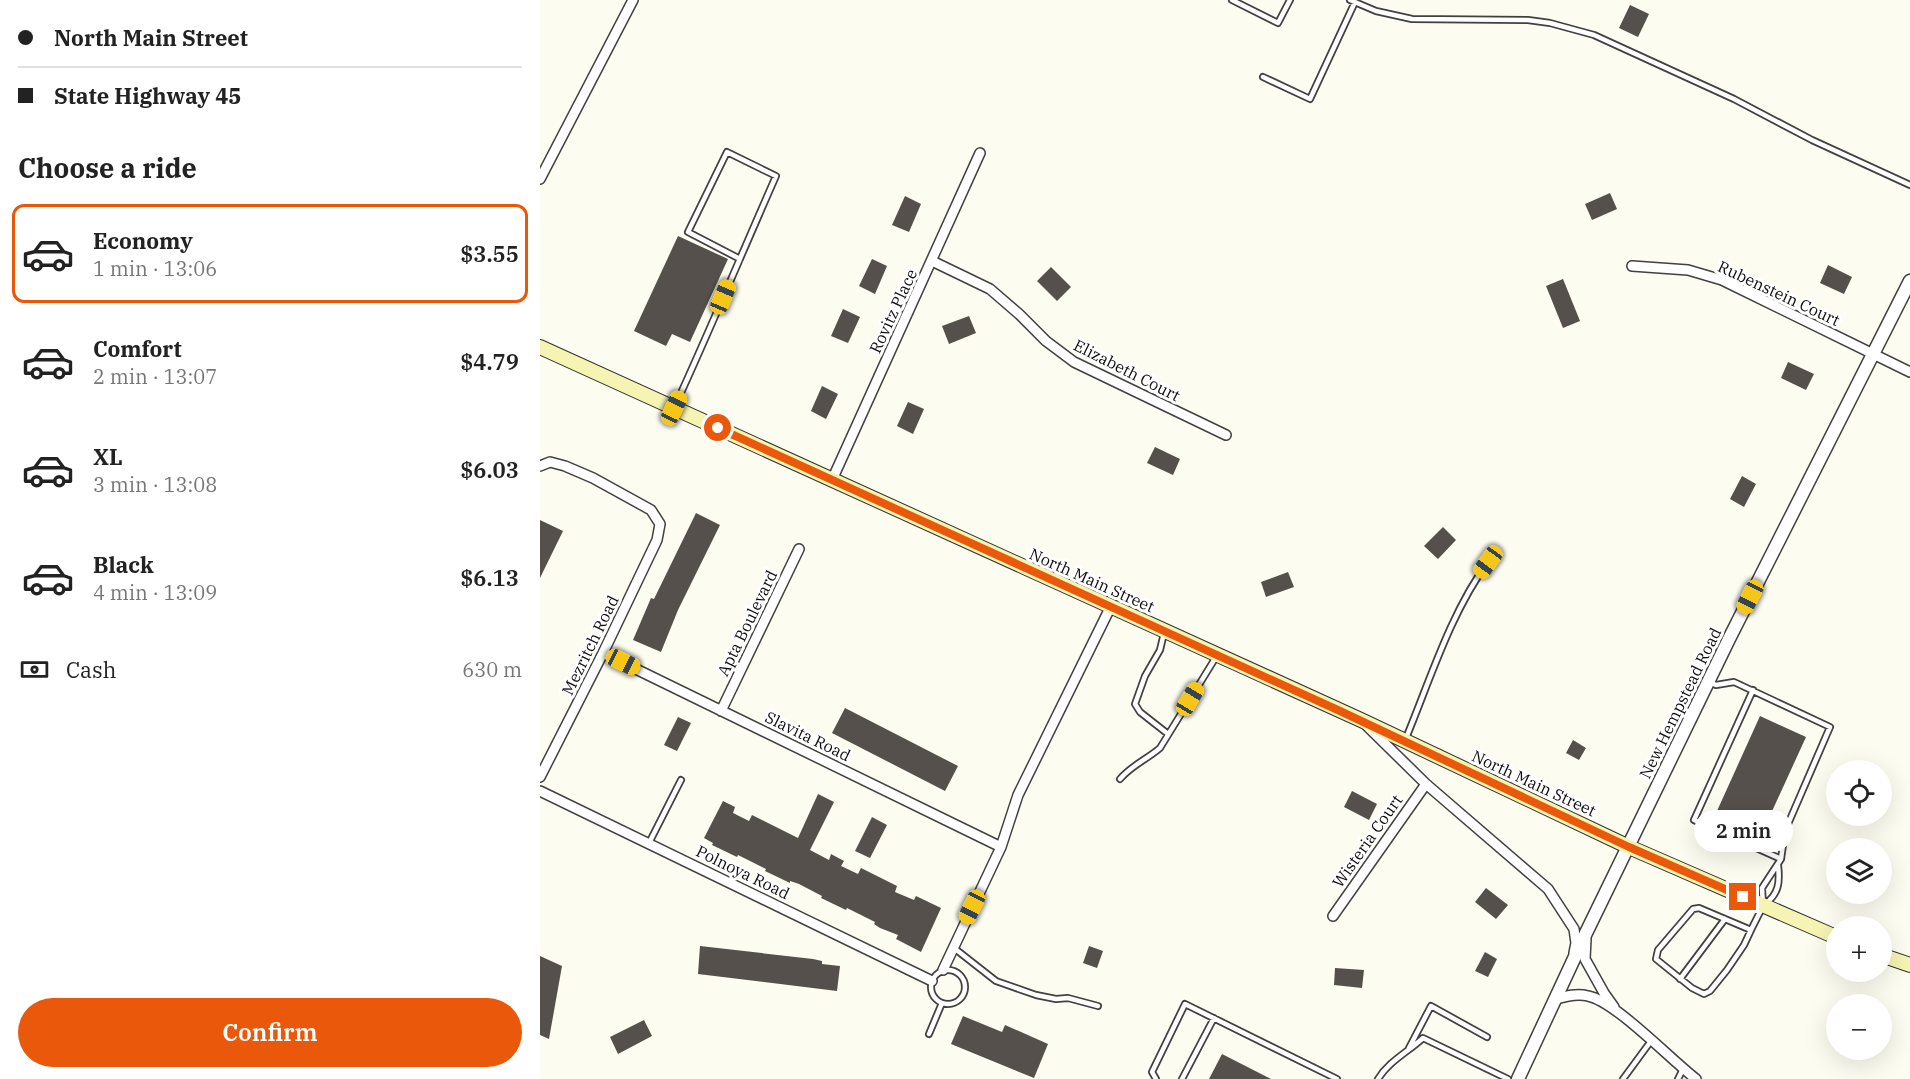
<!DOCTYPE html>
<html lang="en">
<head>
<meta charset="utf-8">
<style>
  :root { --surface:#fff; --page:#f2f2f2; --text:#222; --muted:#767676; --line:#e0e0e0; --accent:#ea580c }
  body { margin:0; font-family:"IBM Plex Serif",serif; background:var(--page); color:var(--text); height:100vh; display:flex; flex-direction:column; font-size:22px; white-space:nowrap }
  * { box-sizing:border-box; margin:0 }
  p { font-size:20px; color:var(--muted) }
  .icon { flex:none; width:33px; height:33px; fill:none; stroke:currentColor; stroke-width:2; stroke-linecap:round; stroke-linejoin:round }
  .map { position:relative; flex:1; overflow:hidden }
  .details { display:flex; flex-direction:column; background:var(--surface); width:540px }
  .details>* { flex:none }
  .banner { display:grid; align-content:center; height:132px; padding:0 18px; background:var(--surface) }
  .buttons { position:absolute; left:1286px; top:760px; display:grid; gap:12px }
  .buttons a { display:grid; place-items:center; width:66px; height:66px; border-radius:50%; background:var(--surface); box-shadow:0 6px 24px #0002; font-size:30px }
  .end { position:absolute; width:27px; height:27px; margin:-14px; border:8px solid #ea580c; background:#fff; box-shadow:0 0 0 3px #fff }
  .from { border-radius:50% }
  .bubble { position:absolute; height:42px; border-radius:21px; background:var(--surface); box-shadow:0 6px 24px #0002; font-size:20px; font-weight:600; line-height:42px; text-align:center }
  .car { position:absolute; width:18px; height:36px; margin:-18px -9px; border-radius:8px; box-shadow:0 0 4px 2px #0007; background:linear-gradient(#f5c518 24%,#345 0 40%,#f5c518 0 76%,#345 0 86%,#f5c518 0) }
  .banner b { display:flex; align-items:center; gap:21px; height:57px; font-size:22px }
  .banner b+b { border-top:2px solid var(--line) }
  .banner i { width:15px; height:15px; background:var(--text) }
  ul { padding:0; list-style:none }
  li { display:flex; align-items:center; gap:18px; height:99px; margin:0 12px 9px; padding:0 6px; border:3px solid transparent; border-radius:12px }
  li div { flex:1 }
  li b { display:block; font-size:22px }
  li em { font-style:normal; font-weight:600 }
  li.on { border-color:var(--accent) }
  li>.icon { width:54px; height:54px; stroke-width:1.5 }
  h2 { padding:0 18px; font-size:27px; line-height:72px }
  .pay { display:flex; align-items:center; gap:15px; height:66px; padding:0 18px; font-size:22px }
  .pay p { margin-inline-start:auto }
  .primary-button { display:flex; gap:12px; margin-top:auto; padding:12px 18px }
  .primary-button a { flex:1; height:69px; border-radius:36px; background:var(--accent); color:#fff; font-size:24px; font-weight:600; line-height:69px; text-align:center }
  main { display:flex; flex:1; min-height:0 }
  .map>svg:first-child { display:block }
  .building { fill:#55504b }
  .lines { fill:none; stroke-linecap:round; stroke-linejoin:round }
  .service-casing { stroke:#414141; stroke-width:8 }
  .minor-casing { stroke:#414141; stroke-width:12 }
  .tertiary-casing { stroke:#414141; stroke-width:15 }
  .secondary-casing { stroke:#303030; stroke-width:16 }
  .service { stroke:#fff; stroke-width:4.5 }
  .minor { stroke:#fff; stroke-width:9 }
  .tertiary { stroke:#fff; stroke-width:12 }
  .secondary { stroke:#f6f4b2; stroke-width:14 }
  .route { stroke:#ea580c; stroke-width:8 }
  .labels { text-anchor:middle; stroke-width:6; stroke-linejoin:round; paint-order:stroke }
  .street-label { font-size:16px; fill:#0e0e0e; stroke:#fff }
</style>
</head>
<body>
<main>
<section class="details">
<div class="banner">
<b><i class="from"></i>North Main Street</b>
<b><i></i>State Highway 45</b>
</div>
<h2>Choose a ride</h2>
<ul>
<li class="on"><svg class="icon" aria-label="car" viewBox="0 0 24 24"><path d="M5 17H2v-5l4-1 3-4h7l3 4 3 1v5h-3M9 17h6M6 11h13"/><circle cx="7" cy="17" r="2"/><circle cx="17" cy="17" r="2"/></svg><div><b>Economy</b><p>1 min · 13:06</p></div><em>$3.55</em></li>
<li><svg class="icon" aria-label="car" viewBox="0 0 24 24"><path d="M5 17H2v-5l4-1 3-4h7l3 4 3 1v5h-3M9 17h6M6 11h13"/><circle cx="7" cy="17" r="2"/><circle cx="17" cy="17" r="2"/></svg><div><b>Comfort</b><p>2 min · 13:07</p></div><em>$4.79</em></li>
<li><svg class="icon" aria-label="car" viewBox="0 0 24 24"><path d="M5 17H2v-5l4-1 3-4h7l3 4 3 1v5h-3M9 17h6M6 11h13"/><circle cx="7" cy="17" r="2"/><circle cx="17" cy="17" r="2"/></svg><div><b>XL</b><p>3 min · 13:08</p></div><em>$6.03</em></li>
<li><svg class="icon" aria-label="car" viewBox="0 0 24 24"><path d="M5 17H2v-5l4-1 3-4h7l3 4 3 1v5h-3M9 17h6M6 11h13"/><circle cx="7" cy="17" r="2"/><circle cx="17" cy="17" r="2"/></svg><div><b>Black</b><p>4 min · 13:09</p></div><em>$6.13</em></li>
</ul>
<div class="pay"><svg class="icon" aria-label="cash" viewBox="0 0 24 24"><path d="M3 7h18v10H3z"/><circle cx="12" cy="12" r="2"/></svg>Cash<p>630 m</p></div>
<div class="primary-button"><a>Confirm</a></div>
</section>
<div class="map">
<svg width="1370" height="1079" viewBox="0 0 1370 1079">
  <rect width="100%" height="100%" fill="#fdfcf0"/>
  <path class="building" d="M1090,5L1109,14L1098,37L1079,28Z
    M1070,193L1077,209L1052,220L1045,204Z
    M365,196L381,204L369,232L352,225Z
    M138,236L188,259L150,342L132,334L126,346L94,331Z
    M332,259L347,266L335,294L319,286Z
    M1288,265L1312,277L1304,294L1280,283Z
    M511,267L531,287L517,301L497,281Z
    M1023,279L1040,321L1023,328L1006,286Z
    M303,309L320,317L308,343L291,336Z
    M429,316L436,333L409,344L402,326Z
    M1248,362L1274,374L1266,390L1241,378Z
    M282,386L298,394L286,419L271,411Z
    M368,402L384,409L373,434L357,426Z
    M615,447L640,459L633,475L607,463Z
    M1202,476L1216,484L1204,507L1190,499Z
    M156,513L180,525L138,610L121,652L93,640L111,598L114,599Z
    M0,520L23,531L0,578Z
    M903,527L916,540L898,559L884,546Z
    M748,572L754,587L726,597L721,582Z
    M305,708L418,766L405,791L292,733Z
    M1220,716L1266,737L1223,831L1177,811Z
    M138,717L151,723L137,751L124,745Z
    M1033,740L1046,748L1039,760L1026,753Z
    M812,791L837,804L829,820L804,807Z
    M278,794L294,802L270,850L289,860L291,854L304,861L301,866L318,874L321,868L357,886L355,892L374,900L376,896L401,908L381,952L356,939L358,935L340,928L334,924L335,922L307,908L306,910L281,898L282,896L259,884L250,881V883L225,871L226,869L198,855L197,857L172,845L173,843L164,838L183,801L195,807L193,813L209,821L212,815L258,838Z
    M332,817L347,825L330,858L315,851Z
    M946,888L968,905L956,919L935,902Z
    M160,946L273,959L282,961V964L300,966L297,991L158,974Z
    M549,946L563,951L557,968L543,963Z
    M945,952L957,959L948,977L935,971Z
    M0,956L22,966L9,1039L0,1035Z
    M795,968L824,970L822,988L794,985Z
    M423,1016L462,1032L465,1025L508,1044L494,1078L411,1044Z
    M104,1020L112,1036L78,1054L70,1037Z
    M682,1054L731,1079H669Z"/>
  <g class="lines">
    <defs>
      <path id="service" d="M692,0L738,23L750,0
        M810,0L836,11L872,19L988,20L1010,23L1054,35L1194,99L1272,140L1370,185
        M723,77L770,99L815,2
        M135,406C170,330 202,253 236,176L187,152L148,232L200,259
        M624,633L620,650L605,676L595,704L600,712L628,734
        M1169,682L1176,685L1194,682L1290,727L1245,831L1241,859L1222,888L1223,906L1211,930L1204,945L1187,970L1170,991L1164,994L1152,988L1116,959L1118,950L1153,909L1159,908L1211,930
        M1213,690L1154,820L1241,859
        M866,738C890,680 911,612 948,562
        M580,779C592,765 606,760 620,748L676,657
        M109,843L141,780
        M1225,904C1239,894 1240,882 1238,865
        M414,948L456,981L496,995L516,999L528,998L558,1006
        M391 987a17 17 0 1 1 34 0a17 17 0 1 1-34 0Z
        M1140,979L1185,919
        M389,1034L402,1003
        M869,1048L891,1006L947,1037
        M616,1079L612,1072L645,1004L797,1079
        M642,1079L674,1018
        M838,1079C849,1061 868,1052 883,1038L968,1079
        M1083,1079L1111,1041
        M1138,1079L1143,1069"/>
      <path id="minor" d="M0,179L93,0
        M392,261L450,289L479,314L506,341L534,362L686,435
        M1092,266L1148,270L1182,280L1370,372
        M0,466L10,462L25,466L53,478L111,510L120,524L117,540L63,653L0,777
        M292,480L440,153
        M63,653L461,847
        M181,711L259,549
        M827,726L886,784L1008,889L1034,929L1036,943L1034,953
        M0,791L392,981
        M793,916L886,784
        M1046,939L1045,959L1064,993L1074,1007
        M403,970L461,847L478,795L571,606
        M1016,999C1026,996 1037,993 1048,996C1075,1001 1131,1060 1156,1079"/>
      <path id="tertiary" d="M978,1079L1046,933L1189,639L1370,281"/>
      <path id="secondary" d="M0,347L821,720L1089,847L1296,937
        M1341,955L1370,965"/>
    </defs>
    <use href="#service" class="service-casing"/>
    <use href="#minor" class="minor-casing"/>
    <use href="#tertiary" class="tertiary-casing"/>
    <use href="#secondary" class="secondary-casing"/>
    <use href="#service" class="service"/>
    <use href="#minor" class="minor"/>
    <use href="#tertiary" class="tertiary"/>
    <use href="#secondary" class="secondary"/>
  </g>
  <g class="lines">
    <path class="route" d="M178,428L800,711L1089,847L1203,897"/>
  </g>
  <g class="labels">
    <g class="street-label">
      <text transform="translate(1239 293) rotate(25)" y="6">Rubenstein Court</text>
      <text transform="translate(353 311) rotate(-65)" y="6">Rovitz Place</text>
      <text transform="translate(587 370) rotate(27)" y="6">Elizabeth Court</text>
      <text transform="translate(552 580) rotate(24)" y="6">North Main Street</text>
      <text transform="translate(207 623) rotate(-64)" y="6">Apta Boulevard</text>
      <text transform="translate(50 645) rotate(-64)" y="6">Mezritch Road</text>
      <text transform="translate(1140 703) rotate(-64)" y="6">New Hempstead Road</text>
      <text transform="translate(268 736) rotate(26)" y="6">Slavita Road</text>
      <text transform="translate(994 783) rotate(25)" y="6">North Main Street</text>
      <text transform="translate(827 841) rotate(-55)" y="6">Wisteria Court</text>
      <text transform="translate(203 872) rotate(26)" y="6">Polnoya Road</text>
    </g>
  </g>
</svg>
<div class="buttons">
<a><svg class="icon" aria-label="locate" viewBox="0 0 24 24"><circle cx="12" cy="12" r="6"/><path d="M12 2v4M12 18v4M2 12h4M18 12h4"/></svg></a>
<a><svg class="icon" aria-label="layers" viewBox="0 0 24 24"><path d="M12 4l9 5-9 5-9-5zM3 14l9 5 9-5"/></svg></a>
<a>+</a>
<a>−</a>
</div>
<i class="end from" style="left:178px;top:428px"></i>
<i class="end" style="left:1203px;top:897px"></i>
<div class="bubble" style="left:1154px;top:810px;width:99px">2 min</div>
<i class="car" style="left:183px;top:297px;rotate:23deg"></i>
<i class="car" style="left:134px;top:408px;rotate:25deg"></i>
<i class="car" style="left:948px;top:562px;rotate:216deg"></i>
<i class="car" style="left:1210px;top:597px;rotate:207deg"></i>
<i class="car" style="left:83px;top:662px;rotate:116deg"></i>
<i class="car" style="left:650px;top:699px;rotate:31deg"></i>
<i class="car" style="left:432px;top:907px;rotate:206deg"></i>
</div>
</main>
</body>
</html>
